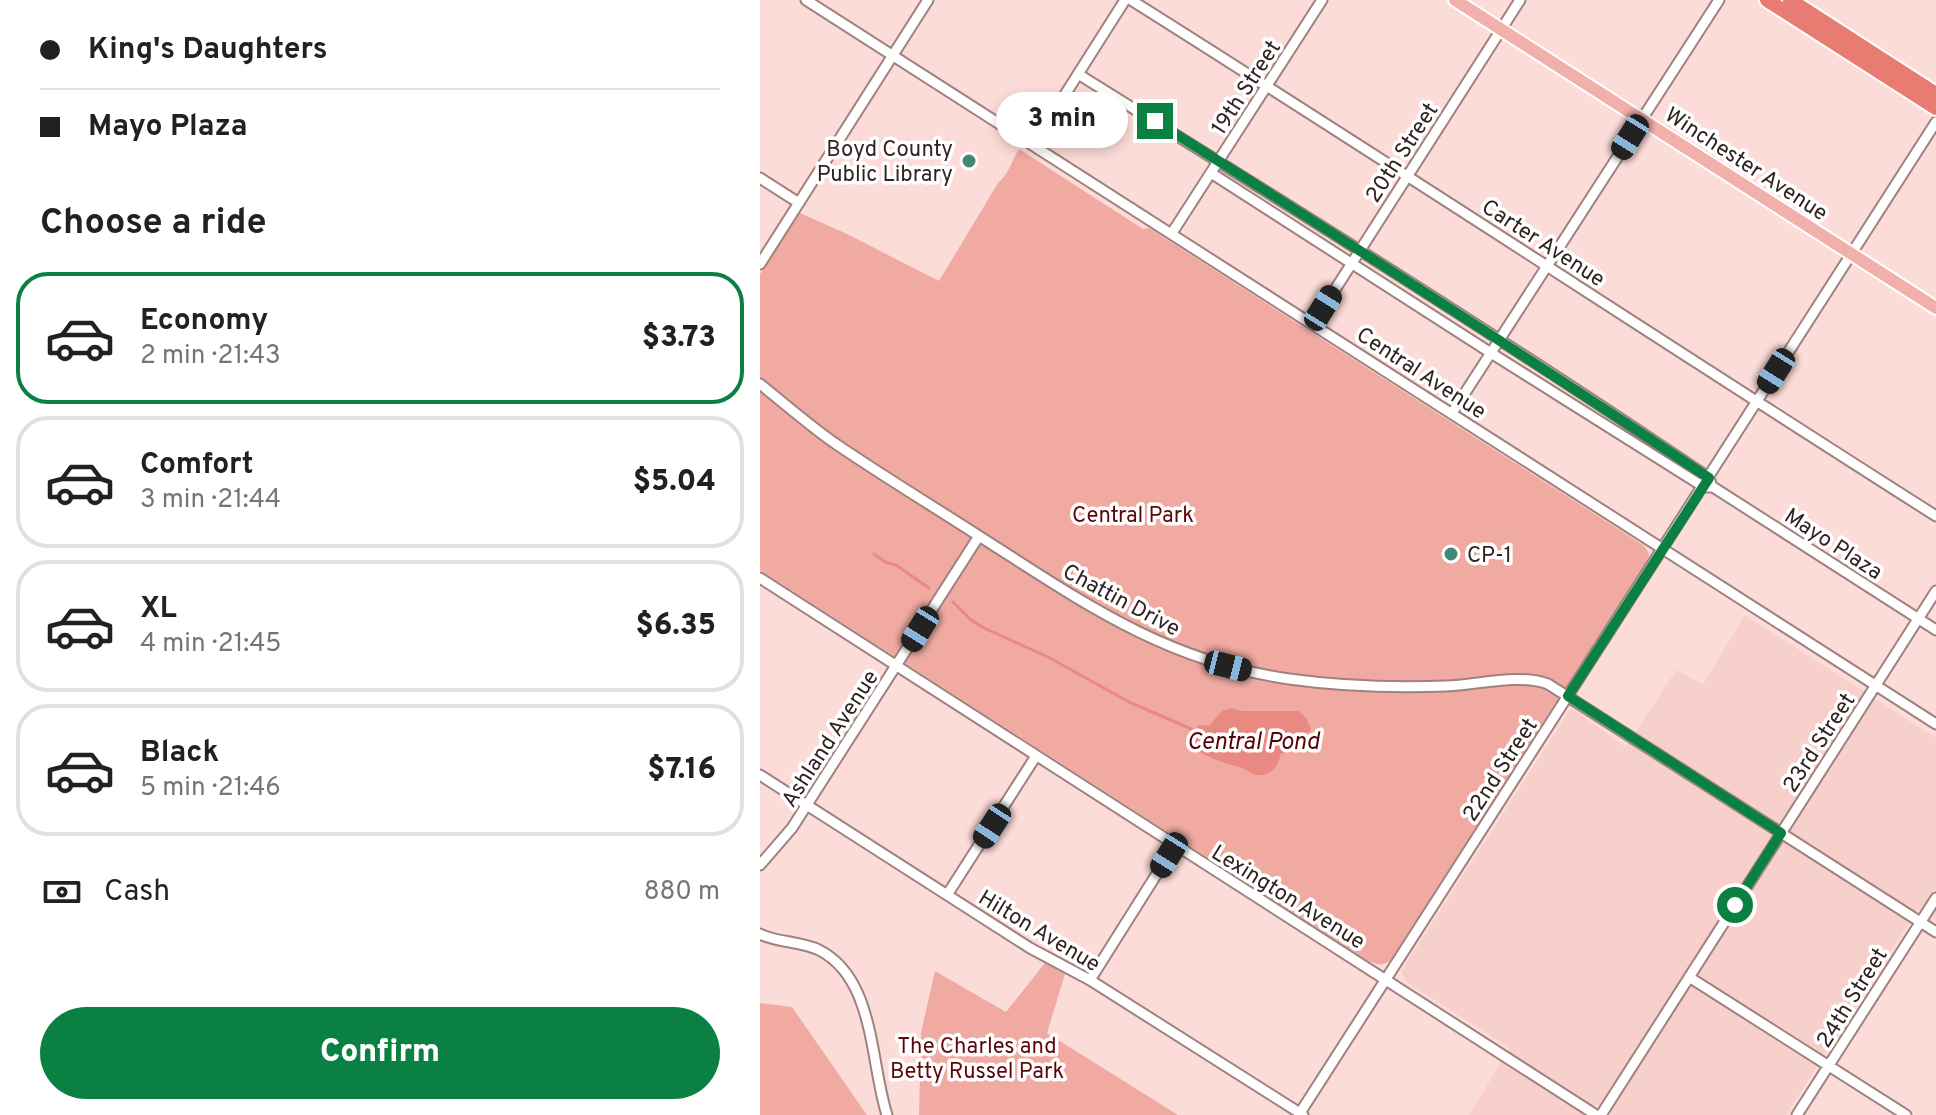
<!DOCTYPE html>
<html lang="en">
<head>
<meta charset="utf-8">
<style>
  :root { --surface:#fff; --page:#f2f2f2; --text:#202124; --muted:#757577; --line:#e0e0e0; --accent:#0b8043 }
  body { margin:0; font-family:Overpass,sans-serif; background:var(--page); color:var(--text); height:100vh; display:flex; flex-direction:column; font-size:30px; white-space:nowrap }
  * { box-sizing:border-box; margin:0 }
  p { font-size:26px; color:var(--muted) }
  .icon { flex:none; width:44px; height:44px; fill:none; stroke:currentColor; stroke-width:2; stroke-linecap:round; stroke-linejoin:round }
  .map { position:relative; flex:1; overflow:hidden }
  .sheet { display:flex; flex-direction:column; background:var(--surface); width:760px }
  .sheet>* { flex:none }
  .guide { display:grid; align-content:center; height:176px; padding:0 40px; background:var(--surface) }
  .end { position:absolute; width:36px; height:36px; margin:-18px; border:10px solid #0b8043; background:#fff; box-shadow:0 0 0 4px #fff }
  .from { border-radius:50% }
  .bubble { position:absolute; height:56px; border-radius:28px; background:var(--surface); box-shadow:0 4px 12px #0003; font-size:26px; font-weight:800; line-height:56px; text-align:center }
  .car { position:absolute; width:24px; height:48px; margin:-24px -12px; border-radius:10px; box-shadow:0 0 6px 2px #0007; background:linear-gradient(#222 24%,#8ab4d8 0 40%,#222 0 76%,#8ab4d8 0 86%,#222 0) }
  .guide b { display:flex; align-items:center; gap:28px; height:76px; font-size:30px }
  .guide b+b { border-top:2px solid var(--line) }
  .guide i { width:20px; height:20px; background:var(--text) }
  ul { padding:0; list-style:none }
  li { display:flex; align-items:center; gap:24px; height:132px; margin:0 16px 12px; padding:0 24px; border:4px solid var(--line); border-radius:32px }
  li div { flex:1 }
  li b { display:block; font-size:30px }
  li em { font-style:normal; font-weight:800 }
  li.selected { border-color:var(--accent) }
  li>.icon { width:72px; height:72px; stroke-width:1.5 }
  h2 { padding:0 40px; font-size:36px; line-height:96px }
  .pay { display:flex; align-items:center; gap:20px; height:88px; padding:0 40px; font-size:30px }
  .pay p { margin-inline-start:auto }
  .button { display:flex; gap:16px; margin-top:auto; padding:16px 40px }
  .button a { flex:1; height:92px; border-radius:48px; background:var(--accent); color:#fff; font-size:32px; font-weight:800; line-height:92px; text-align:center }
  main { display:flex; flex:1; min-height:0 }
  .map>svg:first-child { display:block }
  .built { fill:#f7cfcb }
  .green { fill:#f0aaa2 }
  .water { fill:#e88a81 }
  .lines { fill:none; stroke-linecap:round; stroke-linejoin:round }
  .stream { stroke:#e88a81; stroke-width:3 }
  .minor-casing { stroke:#9f827e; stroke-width:13 }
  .major-casing { stroke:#fff; stroke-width:16 }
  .highway-casing { stroke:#fff; stroke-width:18 }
  .minor { stroke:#fff; stroke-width:9 }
  .major { stroke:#f2b0aa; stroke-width:12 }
  .highway { stroke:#e97c72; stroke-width:14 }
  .route { stroke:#0b8043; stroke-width:10 }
  .poi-dot { fill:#458777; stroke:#fff; stroke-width:3 }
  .labels { text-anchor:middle; stroke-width:7; stroke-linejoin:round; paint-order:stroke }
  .street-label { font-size:22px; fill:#2f2322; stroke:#fff }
  .poi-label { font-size:22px; fill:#2f2322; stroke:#fff; text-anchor:end }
  .park-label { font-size:22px; fill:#5d070a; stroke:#fff }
  .water-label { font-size:24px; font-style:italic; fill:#590207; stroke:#fff }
</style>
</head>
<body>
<main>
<section class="sheet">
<div class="guide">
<b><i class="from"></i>King's Daughters</b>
<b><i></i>Mayo Plaza</b>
</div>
<h2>Choose a ride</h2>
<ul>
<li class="selected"><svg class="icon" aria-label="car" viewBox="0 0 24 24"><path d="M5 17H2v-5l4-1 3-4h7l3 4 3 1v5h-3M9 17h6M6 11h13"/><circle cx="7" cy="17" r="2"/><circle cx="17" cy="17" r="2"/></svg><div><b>Economy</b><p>2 min · 21:43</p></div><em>$3.73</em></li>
<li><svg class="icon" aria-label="car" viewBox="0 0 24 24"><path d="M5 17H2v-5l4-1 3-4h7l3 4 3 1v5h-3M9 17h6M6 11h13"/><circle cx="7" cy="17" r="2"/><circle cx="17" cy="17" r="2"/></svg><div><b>Comfort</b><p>3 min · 21:44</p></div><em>$5.04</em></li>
<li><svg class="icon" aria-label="car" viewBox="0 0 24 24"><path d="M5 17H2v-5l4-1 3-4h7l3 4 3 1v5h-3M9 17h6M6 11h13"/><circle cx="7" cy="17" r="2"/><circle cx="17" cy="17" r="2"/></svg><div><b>XL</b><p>4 min · 21:45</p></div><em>$6.35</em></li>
<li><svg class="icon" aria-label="car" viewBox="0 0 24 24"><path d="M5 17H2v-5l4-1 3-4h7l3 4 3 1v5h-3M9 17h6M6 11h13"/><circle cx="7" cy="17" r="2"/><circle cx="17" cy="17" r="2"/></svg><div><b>Black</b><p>5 min · 21:46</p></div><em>$7.16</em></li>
</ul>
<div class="pay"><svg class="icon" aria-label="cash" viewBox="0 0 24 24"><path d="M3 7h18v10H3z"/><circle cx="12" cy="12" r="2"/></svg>Cash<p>880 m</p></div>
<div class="button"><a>Confirm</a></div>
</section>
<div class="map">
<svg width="1176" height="1115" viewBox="0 0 1176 1115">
  <rect width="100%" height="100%" fill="#fcdcd8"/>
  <path class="built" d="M985,615L1176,738V919L1158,909L1026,1115H853L836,1104L829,1115H709L750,1048L645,981L642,973L643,968L810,710L812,709L866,747L916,670L943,684Z"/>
  <path class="green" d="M259,149L383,229L389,228L883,545L889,553L888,559L630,961C621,967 616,964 607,960L0,570V274L40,213L87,234L179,281L238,183C250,172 251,162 259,149Z
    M285,963L305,974L287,1033L418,1115H159L161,1032L175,971L246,1012Z
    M0,1003L32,1007L107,1115H0Z"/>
  <path class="water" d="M471,708L482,711H538L546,718L551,729L549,732L541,734L530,750L521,754C518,764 514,774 501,775C494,776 490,772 484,769C473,764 437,758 434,743C433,738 437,729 438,725L449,726L462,711Z"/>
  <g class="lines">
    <path class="stream" d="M114,554L125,562L136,565L169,588
      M193,602L211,620L224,628L288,657L369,702L436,731"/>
    <defs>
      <path id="minor" d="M46,0L1176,724
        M371,0C641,170 907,345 1176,516
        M318,74C530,206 742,338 949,478L951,484
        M273,145L365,0
        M451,173L731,353L944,487H953L1176,630
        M0,178L39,203
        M412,233L562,0
        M0,264L168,0
        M553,324L760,0
        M0,384C25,404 50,426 76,444C123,476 171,505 219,536C321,601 404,661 529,679C580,686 634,688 686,686C718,685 758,673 788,684L1176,932
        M692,413L959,0
        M0,578L836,1115
        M0,775L270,948L330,980L543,1115
        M0,865L32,828L219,536
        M187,895L276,756
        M0,934C18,943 41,941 59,950C115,978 110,1062 127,1115
        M929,977L1146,1115
        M330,980L415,845
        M540,1113L1176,122
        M841,1115L1176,591
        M1037,1115L1176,898"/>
      <path id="major" d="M695,0L1176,308"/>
      <path id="highway" d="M1007,0L1176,108
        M1030,0L1176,94"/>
    </defs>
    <use href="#minor" class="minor-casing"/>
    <use href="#major" class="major-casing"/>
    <use href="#highway" class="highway-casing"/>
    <use href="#minor" class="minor"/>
    <use href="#major" class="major"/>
    <use href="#highway" class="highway"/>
  </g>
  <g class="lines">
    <path class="route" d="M395,121C581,238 766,356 949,478L808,696L1021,833L975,905"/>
  </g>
  <g class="poi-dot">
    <circle cx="209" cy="161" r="8"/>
    <circle cx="691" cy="554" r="8"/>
  </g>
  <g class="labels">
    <g class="street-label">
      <text transform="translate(485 87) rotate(-57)" y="8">19th Street</text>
      <text transform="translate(641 152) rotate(-57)" y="8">20th Street</text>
      <text transform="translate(987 163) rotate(33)" y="8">Winchester Avenue</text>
      <text transform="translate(784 242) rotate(33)" y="8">Carter Avenue</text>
      <text transform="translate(662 372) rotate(33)" y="8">Central Avenue</text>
      <text transform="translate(1074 543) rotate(33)" y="8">Mayo Plaza</text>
      <text transform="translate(362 599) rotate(28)" y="8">Chattin Drive</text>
      <text transform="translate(69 738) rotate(-57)" y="8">Ashland Avenue</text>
      <text transform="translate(1058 742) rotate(-57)" y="8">23rd Street</text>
      <text transform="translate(739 769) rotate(-57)" y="8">22nd Street</text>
      <text transform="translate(529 896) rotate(32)" y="8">Lexington Avenue</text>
      <text transform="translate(280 930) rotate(31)" y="8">Hilton Avenue</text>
      <text transform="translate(1091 997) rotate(-58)" y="8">24th Street</text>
    </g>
    <g class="poi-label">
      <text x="193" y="156">Boyd County<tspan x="193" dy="25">Public Library</tspan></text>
      <text x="707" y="562" text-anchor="start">CP-1</text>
    </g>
    <g class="park-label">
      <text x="373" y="522">Central Park</text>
      <text x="217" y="1053">The Charles and<tspan x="217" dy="25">Betty Russel Park</tspan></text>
    </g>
    <g class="water-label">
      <text x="493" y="749">Central Pond</text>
    </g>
  </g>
</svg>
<i class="end from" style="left:975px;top:905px"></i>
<i class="end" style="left:395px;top:121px"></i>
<div class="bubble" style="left:236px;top:92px;width:132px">3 min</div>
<i class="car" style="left:870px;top:137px;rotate:212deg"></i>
<i class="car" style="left:563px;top:308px;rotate:32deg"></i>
<i class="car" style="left:1016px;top:371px;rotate:212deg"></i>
<i class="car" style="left:160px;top:629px;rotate:212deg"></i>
<i class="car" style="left:468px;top:666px;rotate:104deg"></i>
<i class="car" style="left:232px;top:826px;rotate:213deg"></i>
<i class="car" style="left:409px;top:855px;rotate:212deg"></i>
</div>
</main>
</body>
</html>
